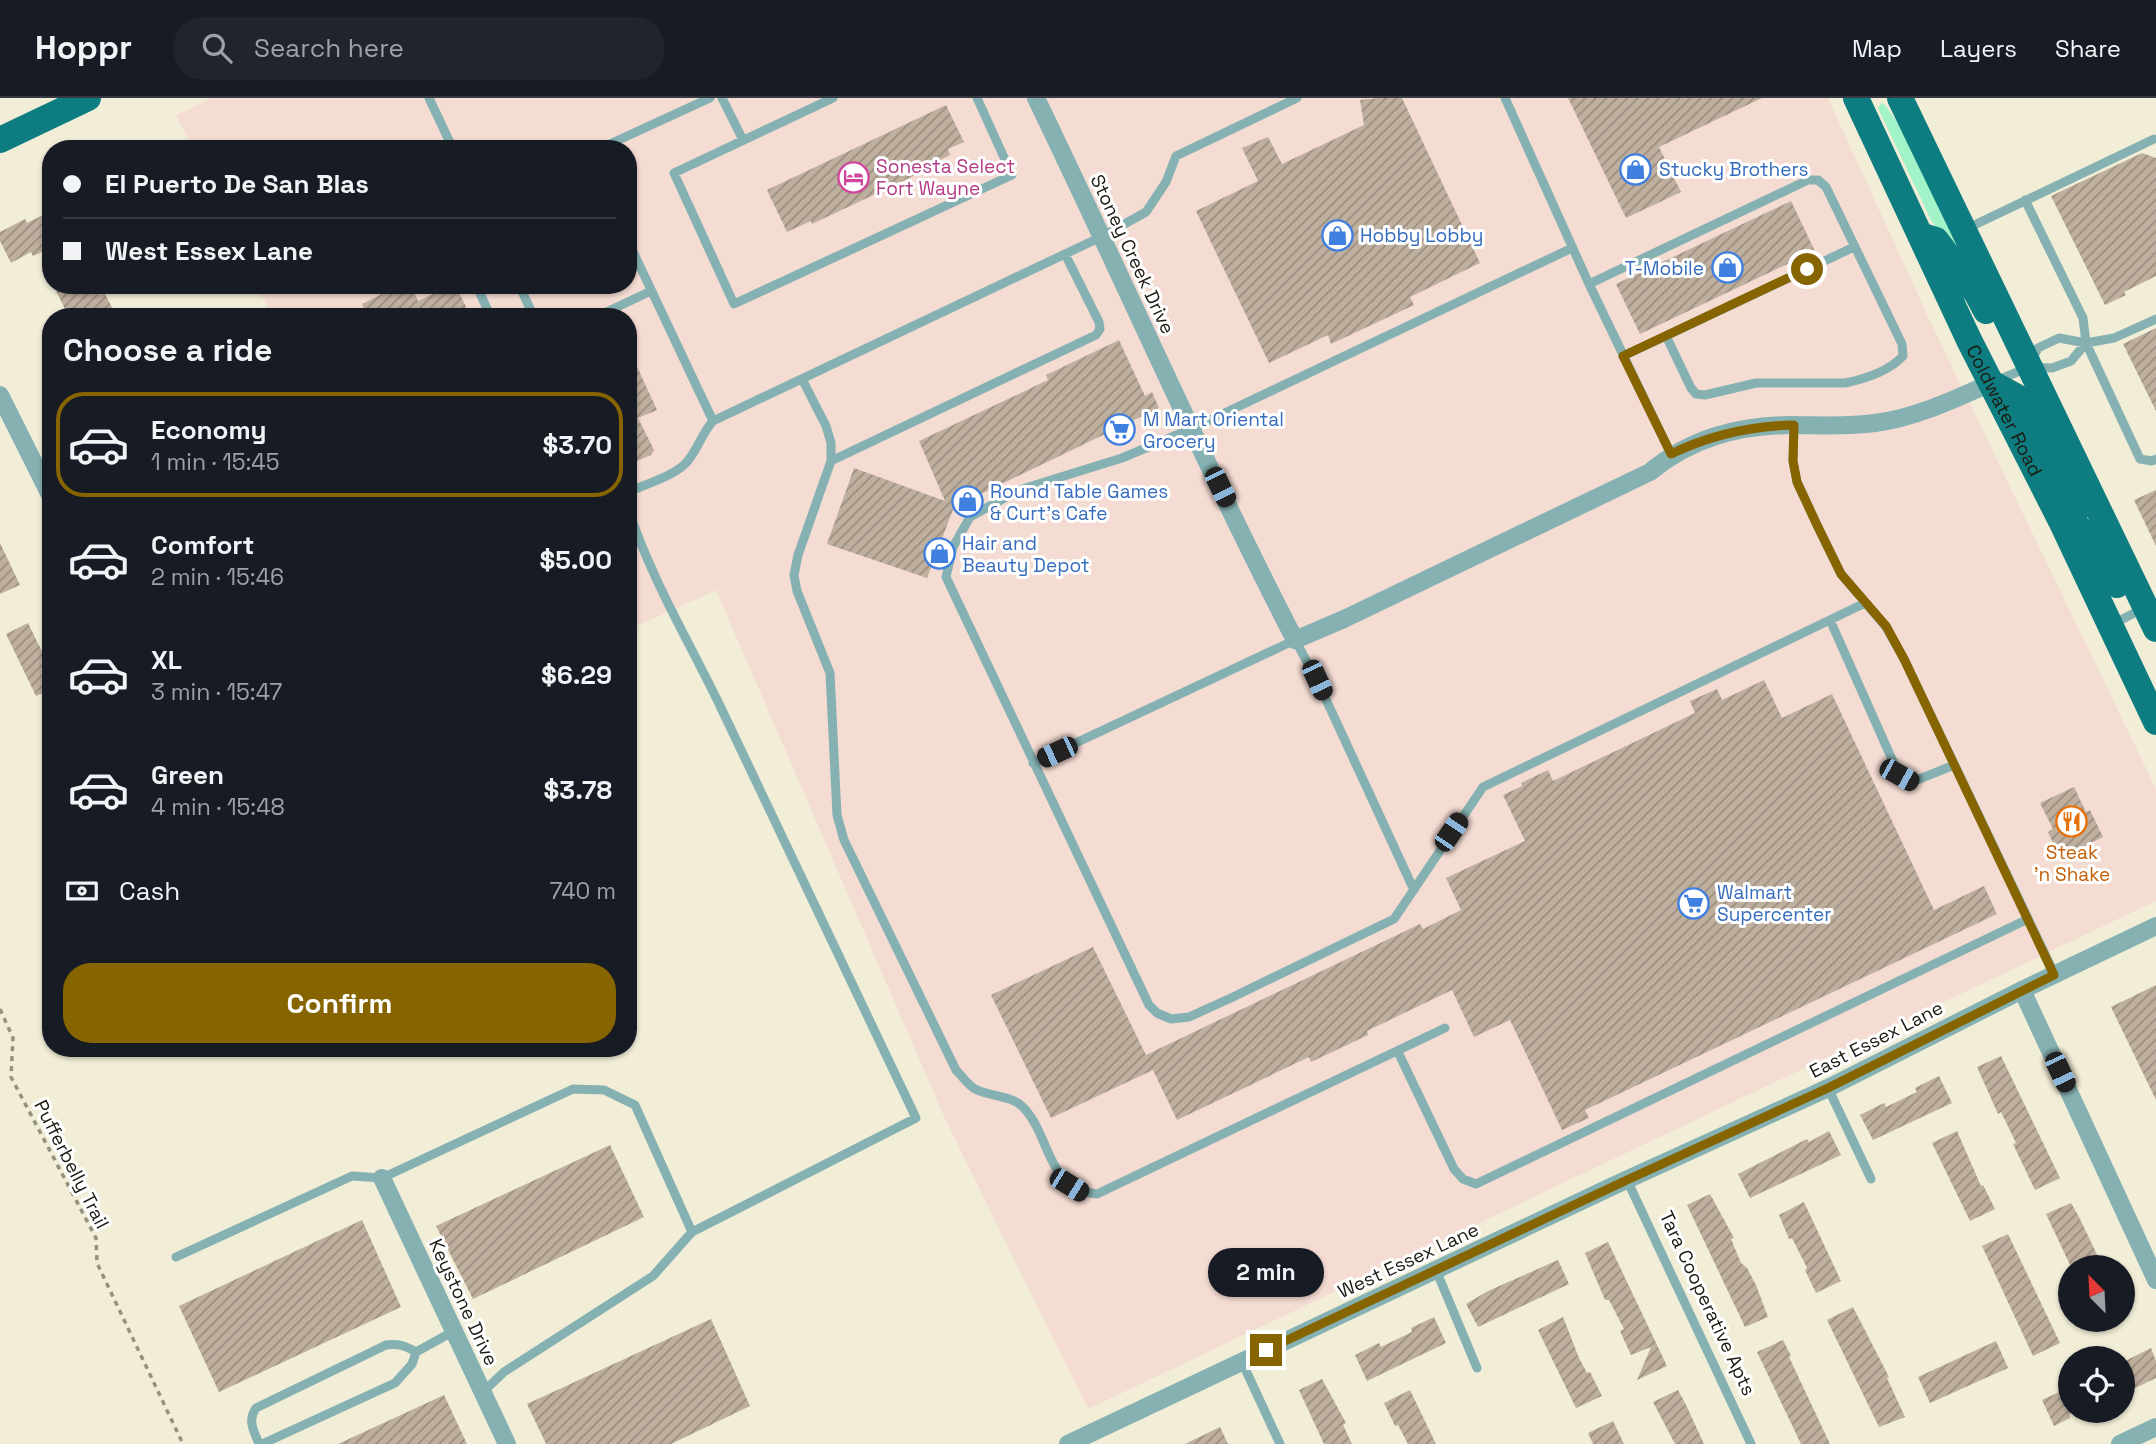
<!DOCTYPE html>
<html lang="en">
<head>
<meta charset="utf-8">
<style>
  :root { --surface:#171b24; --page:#20242c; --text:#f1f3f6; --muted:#9ea1a6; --line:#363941; --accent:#866400 }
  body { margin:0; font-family:"Space Grotesk",sans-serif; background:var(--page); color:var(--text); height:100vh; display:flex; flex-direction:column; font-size:26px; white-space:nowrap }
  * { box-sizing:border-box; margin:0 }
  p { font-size:23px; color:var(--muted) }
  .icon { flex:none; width:38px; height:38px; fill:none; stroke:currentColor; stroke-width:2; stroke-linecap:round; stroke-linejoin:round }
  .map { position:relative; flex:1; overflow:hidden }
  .panel { position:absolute; left:42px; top:210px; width:595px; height:749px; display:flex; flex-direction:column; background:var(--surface); border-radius:28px; box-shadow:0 2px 5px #0004 }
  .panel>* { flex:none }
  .hud { position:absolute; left:42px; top:42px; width:595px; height:154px; border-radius:28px; box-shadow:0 2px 5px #0004; display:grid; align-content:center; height:154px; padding:0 21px; background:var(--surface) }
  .needle { width:46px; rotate:336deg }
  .buttons { position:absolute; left:2058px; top:1157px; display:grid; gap:14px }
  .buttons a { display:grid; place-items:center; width:77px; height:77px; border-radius:50%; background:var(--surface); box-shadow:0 2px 5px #0004; font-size:35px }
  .end { position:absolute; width:32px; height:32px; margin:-16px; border:9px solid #866400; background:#fff; box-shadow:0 0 0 4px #fff }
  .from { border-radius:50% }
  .bubble { position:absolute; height:49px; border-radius:24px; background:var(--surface); box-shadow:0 2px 5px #0004; font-size:23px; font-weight:800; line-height:49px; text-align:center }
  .car { position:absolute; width:21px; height:42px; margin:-21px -10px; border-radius:9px; box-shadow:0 0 5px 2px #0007; background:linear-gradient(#222 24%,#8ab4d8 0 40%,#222 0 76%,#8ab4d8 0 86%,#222 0) }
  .hud b { display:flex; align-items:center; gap:24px; height:66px; font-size:26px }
  .hud b+b { border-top:2px solid var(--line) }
  .hud i { width:18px; height:18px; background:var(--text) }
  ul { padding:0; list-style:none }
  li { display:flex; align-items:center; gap:21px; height:105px; margin:0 14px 10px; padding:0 7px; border:4px solid transparent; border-radius:28px }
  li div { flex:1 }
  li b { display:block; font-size:26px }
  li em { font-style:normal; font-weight:800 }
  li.current { border-color:var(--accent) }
  li>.icon { width:63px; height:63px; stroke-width:1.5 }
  h2 { padding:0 21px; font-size:32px; line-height:84px }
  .pay { display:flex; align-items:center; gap:18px; height:77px; padding:0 21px; font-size:26px }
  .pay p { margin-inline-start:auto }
  .cta { display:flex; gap:14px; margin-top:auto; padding:14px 21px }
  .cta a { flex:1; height:80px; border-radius:28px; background:var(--accent); color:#fff; font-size:28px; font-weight:800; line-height:80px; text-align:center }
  header { display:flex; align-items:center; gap:42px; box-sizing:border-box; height:98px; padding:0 35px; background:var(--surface); border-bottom:2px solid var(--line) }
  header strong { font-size:33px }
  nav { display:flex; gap:38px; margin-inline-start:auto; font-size:24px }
  .search { width:490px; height:63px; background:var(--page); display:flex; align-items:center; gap:18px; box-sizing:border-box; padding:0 24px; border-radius:28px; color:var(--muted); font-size:26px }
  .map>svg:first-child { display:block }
  .commercial { fill:#f5dcd3 }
  .green { fill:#a2f3c7 }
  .building { fill:url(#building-hatch) }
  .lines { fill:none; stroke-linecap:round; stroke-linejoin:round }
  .path { stroke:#949181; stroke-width:3.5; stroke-dasharray:5 5; stroke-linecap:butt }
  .lane { stroke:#85b1b2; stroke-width:9 }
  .street { stroke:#85b1b2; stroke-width:18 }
  .primary { stroke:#0e7d81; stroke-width:26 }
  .route { stroke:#866400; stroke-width:9 }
  .labels { text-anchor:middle; stroke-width:6; stroke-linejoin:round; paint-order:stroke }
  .hotel-label { font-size:19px; fill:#b23c85; stroke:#fff; text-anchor:start }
  .shop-label { font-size:19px; fill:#366cbe; stroke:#fff; text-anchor:start }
  .street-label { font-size:19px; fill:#1c1a12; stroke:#fff }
  .food-label { font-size:19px; fill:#c56008; stroke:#fff }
</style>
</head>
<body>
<header>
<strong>Hoppr</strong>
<div class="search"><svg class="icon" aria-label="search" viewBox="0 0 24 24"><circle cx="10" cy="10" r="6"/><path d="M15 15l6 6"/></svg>Search here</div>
<nav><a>Map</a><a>Layers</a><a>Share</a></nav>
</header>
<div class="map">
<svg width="2156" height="1346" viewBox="0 0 2156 1346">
  <defs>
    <pattern id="building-hatch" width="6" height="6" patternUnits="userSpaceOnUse" patternTransform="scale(1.75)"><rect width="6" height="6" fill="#bfaf9e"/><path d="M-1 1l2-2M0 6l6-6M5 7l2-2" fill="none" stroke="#9a8e7f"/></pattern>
  </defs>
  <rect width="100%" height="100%" fill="#f1edd7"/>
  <path class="commercial" d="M212,0H1828L1929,221L2156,691V803L1088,1311L947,1025L716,492L628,532V219H272L257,187H628V51H193L176,17Z"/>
  <path class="green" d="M1881,5L1885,7L1906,37L1974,181L1931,122L1878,10Z"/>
  <path class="building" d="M1379,0H1402L1480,165L1410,199L1414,207L1331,246L1328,237L1269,265L1196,113L1258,83L1242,50L1268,39L1282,66L1364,27L1360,2Z
    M1568,0H1762L1659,49L1681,94L1626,120Z
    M946,7L964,44L948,51L950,57L938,63L939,66L812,126L811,123L787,134L767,92Z
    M2142,55L2156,60V178L2124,194L2126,197L2105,207L2051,98Z
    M1791,103L1815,153L1640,236L1616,186Z
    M51,113V150L33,158L31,154L11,165L0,143V134L25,121L27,125Z
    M53,187H94L99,197L104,194L117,219H69Z
    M400,187H411L418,203L450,188L457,190L471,219H367L362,206Z
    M2156,230V313L2123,246Z
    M1119,242L1145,298L1152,294L1159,310L954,409L927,480L827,446L854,370L945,403L919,343L1048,282L1046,277Z
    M628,249L657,312L638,320L654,352L651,357L628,367Z
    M2156,392V448L2134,402Z
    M0,445L20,487L0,496Z
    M28,525L51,572V592L36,598L6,536Z
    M1764,582L1782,620L1832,596L1934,812L1984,788L1997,816L1585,1012L1589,1020L1562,1032L1510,922L1474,939L1452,892L1367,933L1368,937L1311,964L1309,959L1177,1022L1153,972L1051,1020L991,897L1093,849L1146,957L1420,826L1423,831L1461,812L1446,780L1525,743L1503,697L1522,688L1521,685L1548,672L1553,683L1695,615L1690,603L1717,591L1722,602Z
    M2074,689L2086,714L2090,712L2103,739L2060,760L2048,734L2053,731L2040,705Z
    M2156,887V1002L2111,909Z
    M2001,958L2060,1080L2035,1092L2013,1046L2016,1045L2001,1014L1998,1016L1977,969Z
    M1939,978L1952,1005L1873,1042L1860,1017L1884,1005L1886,1009L1917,994L1915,990Z
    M1829,1033L1841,1057L1750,1100L1738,1076L1807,1041L1809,1044Z
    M1957,1033L1981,1088L1983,1087L1995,1111L1970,1123L1932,1045Z
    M610,1047L644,1119L473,1201L436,1128Z
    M1710,1096L1734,1140L1731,1141L1738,1158L1741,1165L1747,1170L1756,1187L1768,1219L1745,1229L1687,1107Z
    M1804,1104L1841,1183L1816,1195L1805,1172L1807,1170L1792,1140L1789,1141L1779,1117Z
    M2071,1105L2079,1119L2103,1169H2071L2046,1116Z
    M362,1122L401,1209L219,1294L179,1208Z
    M2008,1136L2060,1245L2033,1258L1982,1148Z
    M1608,1144L1667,1268L1637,1282L1651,1249L1631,1257L1620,1233L1624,1231L1609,1202H1605L1585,1155Z
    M1558,1162L1569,1186L1478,1229L1466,1206L1488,1193Z
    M1853,1209L1889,1279L1887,1280L1905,1319L1879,1329L1827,1222Z
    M1434,1219L1446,1245L1367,1283L1355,1257L1379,1245L1381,1249L1412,1234L1411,1230Z
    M1563,1219L1579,1260L1587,1275L1590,1274L1602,1298L1576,1310L1538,1232Z
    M711,1221L750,1308L671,1346H546L527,1306Z
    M1783,1242L1791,1258L1789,1259L1830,1346H1801L1757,1254Z
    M1996,1243L2008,1270L1930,1305L1918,1279Z
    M2151,1250L2156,1263V1280L2123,1296V1264Z
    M1322,1281L1346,1325L1343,1327L1352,1346H1324L1299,1292Z
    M2070,1289V1320L2054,1328L2042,1302Z
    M1410,1292L1436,1346H1408L1398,1327L1395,1328L1384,1305Z
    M1678,1292L1687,1309L1704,1346H1675L1653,1304Z
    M444,1297L467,1346H338Z
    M1613,1323L1624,1346H1593L1588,1335Z
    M1220,1329L1228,1346H1185Z"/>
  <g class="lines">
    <path class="path" d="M0,911L13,940L11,979L96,1140L97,1165L183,1346"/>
    <path class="lane" d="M429,0L453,51
      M722,0L743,42
      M833,0L674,75L734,206L1012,77L977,0
      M1505,0L1589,186L1671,356
      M599,51L710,0
      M2025,102L2083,220L2086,245L2140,361L2152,363L2156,361
      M1966,131L2154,41
      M628,143L713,323
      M1572,150L1191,331L1122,360L1019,392L970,419L953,449L946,479L1149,907L1157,915L1171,921L1189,919L1233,899L1394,821L1483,689L1865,505
      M1589,186L1808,82H1818L1826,89L1902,246L1903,258C1889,273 1865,281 1845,285H1756L1705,297L1696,296L1691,290L1666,238L1623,258
      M476,187L491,219
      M519,187L534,219
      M596,219L651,193
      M1666,238L1854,149
      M2031,264L2038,250L2059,240L2086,245L2114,240L2156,221
      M802,281L826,328L831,345V363L798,457L794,477L797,493L830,575L837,717L844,742L956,972C962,978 968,987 975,991C991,999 1012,997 1024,1010C1052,1041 1046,1091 1097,1096L1445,930
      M1996,283L2029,269L2052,270L2071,263L2086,245
      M1794,327L1793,363L1797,384L1817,427L1841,476L1886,529L1904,561L2055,877
      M831,363L1096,237L1100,231L1099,224L1065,156
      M628,394C646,386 671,379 685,366C697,354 701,336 713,323L1103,138L1146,114L1166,84L1176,58L1297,0
      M1830,522L1899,677L1912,684L1954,667
      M2113,526L2144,510
      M1033,665L1295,542L1317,582L1414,792
      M1398,954L1454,1071L1463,1081L1476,1086L2028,821
      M1828,990L1871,1081
      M1627,1082L1751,1346
      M176,1159L352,1078L382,1080L573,991L604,992L635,1007L692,1134
      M1436,1172L1477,1270
      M1242,1264L1280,1346
      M483,1294L504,1274L653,1178L692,1134L916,1020C851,884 787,748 722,612C690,545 651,481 628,410
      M259,1346C254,1333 247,1323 256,1310L386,1247C398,1245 406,1248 416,1254
      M262,1346L395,1285L412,1266L416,1254L454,1233"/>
    <path class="street" d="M1036,0C1123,180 1203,364 1295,542L1344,521L1650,374C1691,340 1737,328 1789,327C1818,327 1847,329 1875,325C1915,320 1955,301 1991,285
      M0,297L51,399
      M2022,892L2156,1182
      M382,1080L507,1346
      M1068,1346L1613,1088L1828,990L2022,892L2156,828
      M2120,1346L2156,1329"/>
    <g class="primary">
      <path id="s1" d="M1856,0L1969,242L2061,423L2156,624"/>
      <path d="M1900,0L2156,531"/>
      <path d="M0,42L88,0"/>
      <path d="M1926,139L1936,142L1977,196L1986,213"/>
      <path d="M1993,286L2017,299L2026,310L2068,391L2081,408"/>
      <path d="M2070,424L2075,425L2107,468L2117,487"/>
    </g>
  </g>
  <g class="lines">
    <path class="route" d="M1266,1252L1627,1082L1828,990L2054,877L1904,561L1886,528L1841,476L1817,427L1797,384L1793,363L1794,327C1751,328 1710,337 1671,356L1623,258L1807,171"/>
  </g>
  <defs>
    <symbol id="shop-ring" viewBox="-11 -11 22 22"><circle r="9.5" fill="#fff" stroke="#3f7fe0" stroke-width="1.5"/><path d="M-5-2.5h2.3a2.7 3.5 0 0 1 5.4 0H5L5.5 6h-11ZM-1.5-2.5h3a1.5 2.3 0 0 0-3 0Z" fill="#3f7fe0"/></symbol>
    <symbol id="hotel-ring" viewBox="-11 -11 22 22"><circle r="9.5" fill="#fff" stroke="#d1479c" stroke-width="1.5"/><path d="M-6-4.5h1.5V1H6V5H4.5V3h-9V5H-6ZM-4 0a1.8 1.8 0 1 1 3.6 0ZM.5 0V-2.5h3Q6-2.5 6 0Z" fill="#d1479c"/></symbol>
    <symbol id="supermarket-ring" viewBox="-11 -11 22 22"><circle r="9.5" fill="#fff" stroke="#3f7fe0" stroke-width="1.5"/><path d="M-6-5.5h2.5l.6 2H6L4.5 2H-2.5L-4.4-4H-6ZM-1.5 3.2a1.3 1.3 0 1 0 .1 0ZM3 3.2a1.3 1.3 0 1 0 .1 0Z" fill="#3f7fe0"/></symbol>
    <symbol id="restaurant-ring" viewBox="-11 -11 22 22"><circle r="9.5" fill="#fff" stroke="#e8710a" stroke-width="1.5"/><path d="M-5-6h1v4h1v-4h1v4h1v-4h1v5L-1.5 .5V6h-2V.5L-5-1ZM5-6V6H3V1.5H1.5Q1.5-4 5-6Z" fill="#e8710a"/></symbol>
  </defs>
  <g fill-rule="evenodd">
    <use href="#shop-ring" x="1618" y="54" width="35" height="35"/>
    <use href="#hotel-ring" x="836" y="62" width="35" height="35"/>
    <use href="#shop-ring" x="1320" y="120" width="35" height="35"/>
    <use href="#shop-ring" x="1710" y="152" width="35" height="35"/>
    <use href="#supermarket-ring" x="1102" y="314" width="35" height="35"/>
    <use href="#shop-ring" x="950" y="386" width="35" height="35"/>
    <use href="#shop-ring" x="922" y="438" width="35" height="35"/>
    <use href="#restaurant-ring" x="2054" y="706" width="35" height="35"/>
    <use href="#supermarket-ring" x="1676" y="788" width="35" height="35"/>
  </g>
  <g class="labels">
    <g class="hotel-label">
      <text x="876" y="75">Sonesta Select<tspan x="876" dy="22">Fort Wayne</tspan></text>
    </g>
    <g class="shop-label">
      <text x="1659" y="78">Stucky Brothers</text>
      <text x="1360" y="144">Hobby Lobby</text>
      <text x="1704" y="177" text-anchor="end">T-Mobile</text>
      <text x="1143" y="328">M Mart Oriental<tspan x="1143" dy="22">Grocery</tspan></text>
      <text x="990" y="400">Round Table Games<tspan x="990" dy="22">&amp; Curt's Cafe</tspan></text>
      <text x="962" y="452">Hair and<tspan x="962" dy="22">Beauty Depot</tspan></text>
      <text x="1717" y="801">Walmart<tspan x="1717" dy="22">Supercenter</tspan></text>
    </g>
    <g class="street-label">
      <text transform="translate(1133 156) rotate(65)" y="7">Stoney Creek Drive</text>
      <text dy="7" stroke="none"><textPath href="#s1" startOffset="346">Coldwater Road</textPath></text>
      <text transform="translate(1876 941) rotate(-27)" y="7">East Essex Lane</text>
      <text transform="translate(72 1066) rotate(63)" y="7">Pufferbelly Trail</text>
      <text transform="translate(1408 1162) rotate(-25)" y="7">West Essex Lane</text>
      <text transform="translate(464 1204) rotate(65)" y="7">Keystone Drive</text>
      <text transform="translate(1708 1205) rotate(65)" y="7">Tara Cooperative Apts</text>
    </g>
    <g class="food-label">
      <text x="2072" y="761">Steak<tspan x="2072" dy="22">'n Shake</tspan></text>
    </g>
  </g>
</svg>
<div class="buttons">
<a><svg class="needle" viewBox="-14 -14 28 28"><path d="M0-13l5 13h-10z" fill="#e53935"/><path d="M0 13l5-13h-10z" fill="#9ea1a6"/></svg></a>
<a><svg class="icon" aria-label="locate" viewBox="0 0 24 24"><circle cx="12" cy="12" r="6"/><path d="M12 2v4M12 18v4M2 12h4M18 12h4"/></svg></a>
</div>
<i class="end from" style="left:1807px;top:171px"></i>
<i class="end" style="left:1266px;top:1252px"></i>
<div class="bubble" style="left:1208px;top:1150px;width:116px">2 min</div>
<i class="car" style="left:1220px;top:389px;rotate:154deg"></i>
<i class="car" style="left:1317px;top:582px;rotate:155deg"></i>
<i class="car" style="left:1057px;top:654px;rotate:245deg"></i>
<i class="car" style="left:1899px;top:677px;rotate:119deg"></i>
<i class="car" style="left:1451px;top:734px;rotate:34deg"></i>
<i class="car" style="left:2060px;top:974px;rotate:155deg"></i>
<i class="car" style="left:1069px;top:1087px;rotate:122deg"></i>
<div class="hud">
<b><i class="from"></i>El Puerto De San Blas</b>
<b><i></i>West Essex Lane</b>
</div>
<section class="panel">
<h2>Choose a ride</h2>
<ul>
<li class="current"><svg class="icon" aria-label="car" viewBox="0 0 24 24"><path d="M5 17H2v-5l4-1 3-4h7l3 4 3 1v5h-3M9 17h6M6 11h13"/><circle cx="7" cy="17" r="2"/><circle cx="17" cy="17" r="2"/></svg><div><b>Economy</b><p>1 min · 15:45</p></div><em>$3.70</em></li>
<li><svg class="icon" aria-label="car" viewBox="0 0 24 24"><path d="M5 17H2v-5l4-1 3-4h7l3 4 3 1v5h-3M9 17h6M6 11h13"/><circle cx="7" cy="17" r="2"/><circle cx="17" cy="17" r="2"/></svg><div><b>Comfort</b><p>2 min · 15:46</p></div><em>$5.00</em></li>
<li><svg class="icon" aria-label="car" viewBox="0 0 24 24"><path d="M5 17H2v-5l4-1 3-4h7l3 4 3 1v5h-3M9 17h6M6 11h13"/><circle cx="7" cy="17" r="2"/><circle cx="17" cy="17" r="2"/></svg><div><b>XL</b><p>3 min · 15:47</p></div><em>$6.29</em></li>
<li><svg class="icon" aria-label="car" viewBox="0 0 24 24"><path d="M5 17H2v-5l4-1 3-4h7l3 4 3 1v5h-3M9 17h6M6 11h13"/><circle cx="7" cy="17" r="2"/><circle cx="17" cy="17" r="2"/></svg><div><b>Green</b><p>4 min · 15:48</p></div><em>$3.78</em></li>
</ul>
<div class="pay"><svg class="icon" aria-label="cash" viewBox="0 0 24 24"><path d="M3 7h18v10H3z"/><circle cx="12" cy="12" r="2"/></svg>Cash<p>740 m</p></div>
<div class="cta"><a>Confirm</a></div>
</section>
</div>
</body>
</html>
